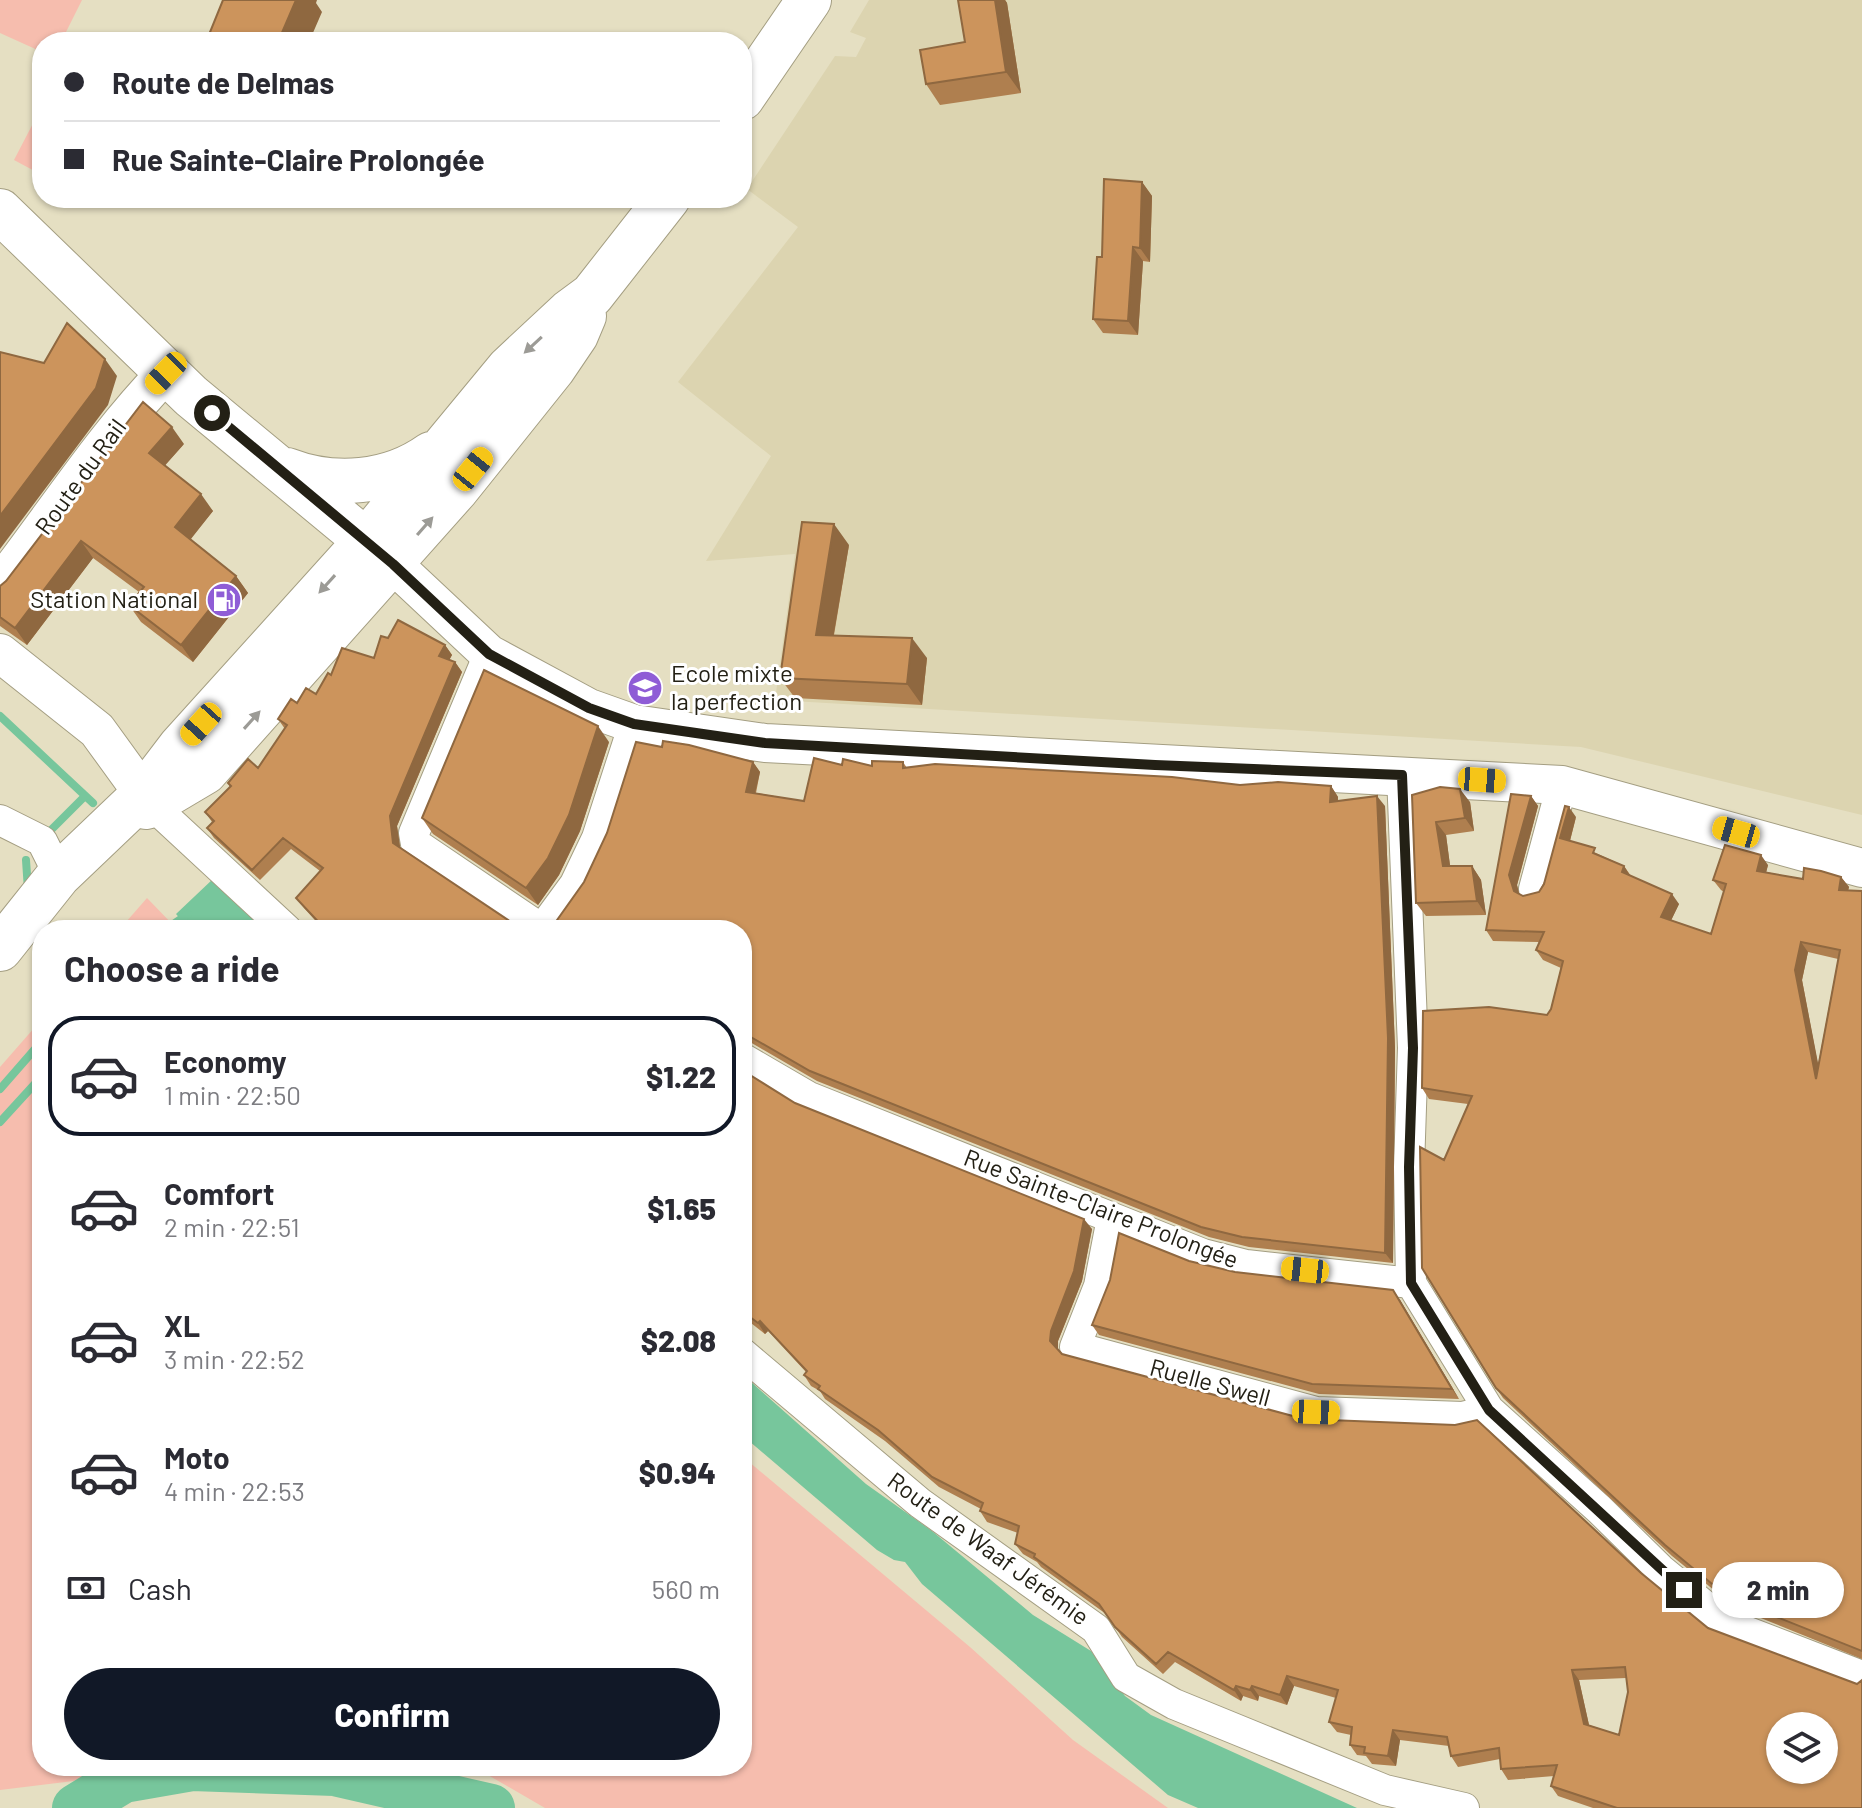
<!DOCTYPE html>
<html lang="en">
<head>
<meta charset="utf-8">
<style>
  :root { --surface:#fff; --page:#f7f7f7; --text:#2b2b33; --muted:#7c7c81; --line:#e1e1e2; --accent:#111827 }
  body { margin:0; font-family:Barlow,sans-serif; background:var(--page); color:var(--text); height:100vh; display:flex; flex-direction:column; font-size:30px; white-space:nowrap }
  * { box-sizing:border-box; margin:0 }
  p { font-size:26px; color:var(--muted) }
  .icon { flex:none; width:44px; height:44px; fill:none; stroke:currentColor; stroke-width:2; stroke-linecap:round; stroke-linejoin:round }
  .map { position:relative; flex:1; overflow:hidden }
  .sheet { position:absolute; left:32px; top:920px; width:720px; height:856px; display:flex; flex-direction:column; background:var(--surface); border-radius:32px; box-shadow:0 2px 6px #0004 }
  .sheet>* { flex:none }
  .top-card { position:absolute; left:32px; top:32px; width:720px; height:176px; border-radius:32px; box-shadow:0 2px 6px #0004; display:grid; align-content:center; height:176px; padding:0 32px; background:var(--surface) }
  .tools { position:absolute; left:1766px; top:1712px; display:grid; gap:16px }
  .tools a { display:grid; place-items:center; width:72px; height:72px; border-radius:50%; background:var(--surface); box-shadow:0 2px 6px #0004; font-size:40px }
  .end { position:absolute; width:36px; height:36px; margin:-18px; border:10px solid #232015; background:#fff; box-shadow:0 0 0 4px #fff }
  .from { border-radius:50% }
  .bubble { position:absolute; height:56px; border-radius:28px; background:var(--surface); box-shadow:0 2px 6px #0004; font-size:26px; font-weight:800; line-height:56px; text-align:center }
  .car { position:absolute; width:24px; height:48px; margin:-24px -12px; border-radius:10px; box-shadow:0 0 6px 2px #0007; background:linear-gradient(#f5c518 24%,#345 0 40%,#f5c518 0 76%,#345 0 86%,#f5c518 0) }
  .top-card b { display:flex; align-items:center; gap:28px; height:76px; font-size:30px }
  .top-card b+b { border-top:2px solid var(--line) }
  .top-card i { width:20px; height:20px; background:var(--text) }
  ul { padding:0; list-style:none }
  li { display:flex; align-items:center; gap:24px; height:120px; margin:0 16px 12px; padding:0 16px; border:4px solid transparent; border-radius:32px }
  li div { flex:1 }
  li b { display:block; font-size:30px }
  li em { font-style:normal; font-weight:800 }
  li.current { border-color:var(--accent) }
  li>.icon { width:72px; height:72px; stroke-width:1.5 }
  h2 { padding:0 32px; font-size:36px; line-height:96px }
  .pay { display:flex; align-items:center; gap:20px; height:88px; padding:0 32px; font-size:30px }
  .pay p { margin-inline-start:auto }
  .cta { display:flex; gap:16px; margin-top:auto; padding:16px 32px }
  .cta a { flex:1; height:92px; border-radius:48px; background:var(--accent); color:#fff; font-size:32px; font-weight:800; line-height:92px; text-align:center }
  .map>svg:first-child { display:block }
  .built { fill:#dcd4b0 }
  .green { fill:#f6bdae }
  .water { fill:#77c69c }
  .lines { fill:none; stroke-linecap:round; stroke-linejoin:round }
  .stream { stroke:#77c69c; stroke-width:8 }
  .river { stroke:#77c69c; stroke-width:48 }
  .minor-casing { stroke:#a49e82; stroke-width:32 }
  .tertiary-casing { stroke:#a49e82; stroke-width:40 }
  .secondary-casing { stroke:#a49e82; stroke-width:46 }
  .minor { stroke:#fff; stroke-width:30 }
  .tertiary { stroke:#fff; stroke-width:38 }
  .secondary { stroke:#fff; stroke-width:44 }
  .wall { fill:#af7f4f; fill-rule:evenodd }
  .shaded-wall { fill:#8f6840 }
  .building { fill:#cc945c; stroke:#8f6840; stroke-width:2; fill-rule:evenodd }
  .oneway { fill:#9c9b96 }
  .route { stroke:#232015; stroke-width:10 }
  .labels { text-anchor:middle; stroke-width:6; stroke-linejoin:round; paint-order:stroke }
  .street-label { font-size:24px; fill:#232015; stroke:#fff }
  .poi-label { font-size:24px; fill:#232015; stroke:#fff; text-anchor:end }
</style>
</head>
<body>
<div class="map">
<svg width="1862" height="1808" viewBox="0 0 1862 1808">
  <rect width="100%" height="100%" fill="#e5dfc2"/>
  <path class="built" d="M869,0H1862V815L1581,747L775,700L795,554L706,561L771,456L678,382L798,227L747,189L835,56L856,57L866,38L850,32Z"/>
  <path class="green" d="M0,0H82L61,42H42V52L0,33Z
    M41,108H42V175L14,160Z
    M147,898L178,930H119Z
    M42,1019V1766H196L0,1790V1067Z
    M742,1456L970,1647L1073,1740L1168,1808H545L481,1771L449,1766H742Z"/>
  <path class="water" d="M214,878L266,930H190L176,914Z
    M742,1374L866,1484L932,1531L1033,1615L1091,1651L1125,1696L1151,1715L1357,1808H1198L1168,1795L922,1584L905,1562L894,1560L877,1550L742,1435Z"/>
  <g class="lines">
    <path class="stream" d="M0,716L93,803
      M49,832L85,796
      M26,860L28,890
      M169,927L188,914
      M0,1089L42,1041
      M0,1122L42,1076"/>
    <path class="river" d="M76,1808L123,1779L192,1767L335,1772L491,1808"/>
    <defs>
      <path id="minor" d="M489,654L414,833L416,844L543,930
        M1402,775L1413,1048L1409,1167L1411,1283
        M150,803L287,930
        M0,820L42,841L59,875
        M1534,889L1562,785
        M542,929L575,884L597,838L634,724
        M742,1058L809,1097L1203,1254L1246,1265L1411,1283L1489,1410L1599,1509L1660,1569L1727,1624L1862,1676
        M1112,1218L1099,1286L1075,1347L1316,1412L1463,1417L1489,1410
        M742,1353L920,1503L1096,1629L1126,1677L1174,1704L1385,1790L1464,1808"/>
      <path id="tertiary" d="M393,564L489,654L589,708L634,724L765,743L1562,785L1862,868
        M0,585C55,514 104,437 166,373
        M0,653L97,730L150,803"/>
      <path id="secondary" d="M742,98L809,0
        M0,211L191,396L388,559
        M287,470C334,488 389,484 431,454
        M146,807L205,772L457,489L553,369L576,335L584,316
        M0,949L59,875L145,793L180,747L366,541L509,368L569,312L592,295L668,198"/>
    </defs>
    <use href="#minor" class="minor-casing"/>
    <use href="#tertiary" class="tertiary-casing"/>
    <use href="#secondary" class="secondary-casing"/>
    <use href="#minor" class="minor"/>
    <use href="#tertiary" class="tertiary"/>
    <use href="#secondary" class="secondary"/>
  </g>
  <path class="wall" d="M958,0H1005L1007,3L1021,93L940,105L926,84L965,42Z
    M1142,182L1152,196L1150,262L1143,261L1138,335L1103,333L1093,319L1102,257Z
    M184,444L165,465L213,511L190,539L236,576L248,593L193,662L141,622L129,605L139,592L93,558L27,645L0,626V586Z
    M849,545L834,635L927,658L922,705L795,698L780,678Z
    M388,638L445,645L452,655L449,660L455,662L462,672L397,826L400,847L523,930H324L304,908L296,898L320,871L291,849L260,880L214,838L207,828L212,822L205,812L230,787L228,783L258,768L285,729L278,719L297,703L316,694L331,675L374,658Z
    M609,742L580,831L559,875L538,905L433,834L422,818Z
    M753,762L760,772L756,793L804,801L842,765L872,766L903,762L907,768L1240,785L1331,786L1338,797V801L1385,806L1395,1048L1393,1263L1249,1247L1209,1237L817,1081L750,1042L742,1040V930Z
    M1412,795L1470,802L1474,831L1446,835L1450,866H1472L1481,880L1486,915L1426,916L1416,903Z
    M1531,796L1538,806L1517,885L1519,894L1523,896L1539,892L1576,817L1570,841L1624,866L1631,876L1679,904L1671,920L1711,934L1724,892L1721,890L1713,880L1768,865L1766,872L1803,879L1841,877L1849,887L1848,890L1862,891V1659L1736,1608L1672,1556L1503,1398L1496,1388L1444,1160L1468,1104L1429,1099L1422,1088L1547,1015L1551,1009L1561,968L1543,960L1536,950L1539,942L1493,941L1486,930ZM1808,952L1838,959L1818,1065L1802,980Z
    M742,1070L795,1103L1092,1229L1082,1281L1058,1341V1349L1062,1354L1304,1419L1862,1808H1593L1558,1796L1551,1786L1554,1776L1508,1780L1501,1769L1500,1759L1458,1767L1451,1756L1449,1746L1400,1740L1396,1766L1372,1764L1366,1756L1357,1755L1350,1745L1351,1735L1337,1732L1329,1722L1336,1698L1294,1686L1287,1705L1259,1696L1258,1701L1243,1696L1241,1701L1175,1662L1163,1674L1122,1637L1106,1614L1041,1567L1037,1562L1023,1554L1015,1544L1018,1533L987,1522L980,1511L981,1509L939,1487L885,1441L825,1399L820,1391L811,1386L804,1375L806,1372L768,1331L765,1334L742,1316ZM1626,1678L1628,1692L1619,1735L1589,1725L1579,1680Z
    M1189,1261L1235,1272L1400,1300L1459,1399L1319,1394L1099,1335L1092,1325Z"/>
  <path class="shaded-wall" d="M296,0H317L316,3L322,12L309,42H278Z
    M995,0H1005L1007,3L1021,93L1006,72Z
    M1142,182L1152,196L1150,262L1140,248Z
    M1133,247L1143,261L1138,335L1128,321Z
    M105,359L117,376L108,405L0,549V516Z
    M172,427L184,444L161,470L149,453Z
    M201,494L213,511L187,544L175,527Z
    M834,524L849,545L830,656L816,635Z
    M81,541L93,558L27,645L15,628Z
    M236,576L248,593L193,662L181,645Z
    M912,638L927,658L922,705L907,684Z
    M445,645L452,655L446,666L439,656Z
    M455,662L462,672L397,826L401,853L393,843L390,816Z
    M598,726L609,742L580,831L559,875L538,905L526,888Z
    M753,762L760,772L753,802L746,792Z
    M1331,786L1338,797L1337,812L1330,802Z
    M1460,789L1470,802L1474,831L1465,818Z
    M1377,796L1385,806L1395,1048L1393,1263L1385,1253Z
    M1531,796L1538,806L1517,885L1521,901L1514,891L1509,875Z
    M1569,807L1576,817L1568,848L1560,838Z
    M1436,822L1446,835L1452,880L1443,866Z
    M1761,855L1768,865L1764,881L1757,871Z
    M1472,866L1481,880L1486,915L1477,901Z
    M1624,866L1631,877L1622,872Z
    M1841,877L1849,887L1846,900L1839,890Z
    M1672,894L1679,904L1668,927L1661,917Z
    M1801,942L1808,952L1802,980L1823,1089L1816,1079L1795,970Z
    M1084,1219L1092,1229L1082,1281L1058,1341V1351L1050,1341L1051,1331Z
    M1393,1290L1400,1300L1459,1399L1452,1389Z
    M760,1321L768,1331L765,1334L758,1323Z
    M1572,1670L1579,1680L1591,1734L1584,1724Z
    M1287,1676L1294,1686L1287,1705L1280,1695Z
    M1236,1686L1243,1696L1241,1701L1234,1690Z
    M1252,1686L1259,1696L1258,1701L1250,1690Z
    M1393,1730L1400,1740L1396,1766L1388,1756Z"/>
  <path class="building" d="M223,0H296L278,42H206Z
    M958,0H995L1006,72L926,84L920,50L965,42Z
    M1104,179L1142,182L1140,248L1133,247L1128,321L1093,319L1097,257H1102Z
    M67,323L105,359L96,388L0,516V352L44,363Z
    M143,402L172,427L149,453L201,494L175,527L236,576L181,645L129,605L144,587L81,541L15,628L0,617V586L6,581Z
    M802,522L834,524L816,635L912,638L907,684L780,678Z
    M398,620L445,645L439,656L455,662L390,816L393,843L523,930H326L296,898L323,868L283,838L252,870L207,828L214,821L205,812L231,786L228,783L248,759L258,768L287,725L278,719L291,699L297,703L306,688L316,694L328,673L331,675L342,648L374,658L381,636L388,638Z
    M484,670L598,726L569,815L548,858L526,888L422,818Z
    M663,741L689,745L753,762L746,792L804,801L814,758L842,765L843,759L872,766V761L903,762V768L935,764L1172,777L1240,785L1278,782L1331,786L1330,802L1377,796L1388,1038L1385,1253L1242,1237L1201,1227L810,1071L742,1032V930H550L584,882L607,833L636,742L662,747Z
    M1440,787L1460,789L1465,818L1436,822L1443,866H1472L1477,901L1416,903L1412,795Z
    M1511,794L1531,796L1509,875L1514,891L1523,896L1539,892L1544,884L1565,806L1569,807L1560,838L1595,848L1593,853L1624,866L1622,872L1672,894L1661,917L1711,934L1726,884L1713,880L1725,845L1761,855L1757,871L1803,879L1804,868L1821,871L1841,877L1839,890L1862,891V1651L1729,1598L1665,1545L1496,1388L1422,1268L1420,1147L1444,1160L1472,1096L1422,1088L1423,1011L1489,1007L1547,1015L1551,1009L1563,961L1536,950L1544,932L1486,930ZM1801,942L1840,950L1816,1079L1795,970Z
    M742,1070L795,1103L1084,1219L1074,1271L1051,1331L1050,1341L1062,1354L1304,1419L1455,1425L1477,1420L1641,1573L1708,1628L1857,1684L1862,1680V1808H1617L1551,1786L1557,1765L1501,1769L1499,1748L1451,1756L1447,1737L1393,1730L1388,1756L1364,1753L1365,1747L1350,1745L1352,1727L1329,1722L1338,1690L1287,1676L1280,1695L1252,1686L1250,1690L1236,1686L1234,1690L1168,1652L1156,1664L1115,1627L1099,1604L1034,1557L1035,1554L1015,1544L1019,1526L980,1511L983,1503L932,1477L878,1430L818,1389L820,1386L804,1375L807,1371L760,1321L758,1323L742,1311ZM1625,1667L1628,1692L1619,1735L1584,1724L1572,1670ZM1780,1726H1824V1770H1780Z
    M1119,1233L1189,1261L1235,1272L1393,1290L1452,1389L1312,1384L1092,1325L1110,1280Z"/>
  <defs><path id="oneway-solid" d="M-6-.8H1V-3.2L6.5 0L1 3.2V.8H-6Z" transform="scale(2)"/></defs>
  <g class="oneway">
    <use href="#oneway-solid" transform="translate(533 345) rotate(137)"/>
    <use href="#oneway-solid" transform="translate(425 526) rotate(-49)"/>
    <use href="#oneway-solid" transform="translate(327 584) rotate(132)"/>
    <use href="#oneway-solid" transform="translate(252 720) rotate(-48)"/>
  </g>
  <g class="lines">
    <path class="route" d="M212,413L393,564L489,654L589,708L634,724L765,743L1155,765L1402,775L1413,1048L1409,1167L1411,1283L1489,1410L1684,1590"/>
  </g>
  <defs>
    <symbol id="fuel-disc" viewBox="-11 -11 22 22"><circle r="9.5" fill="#8f5dd6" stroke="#fff"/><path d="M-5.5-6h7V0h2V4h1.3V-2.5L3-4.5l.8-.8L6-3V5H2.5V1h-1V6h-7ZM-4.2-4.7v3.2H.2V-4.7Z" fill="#fff"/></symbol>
    <symbol id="school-disc" viewBox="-11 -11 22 22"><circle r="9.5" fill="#8f5dd6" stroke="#fff"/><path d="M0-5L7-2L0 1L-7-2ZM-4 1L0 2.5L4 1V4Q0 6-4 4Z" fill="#fff"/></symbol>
  </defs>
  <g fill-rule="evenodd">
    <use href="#fuel-disc" x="204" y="580" width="40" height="40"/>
    <use href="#school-disc" x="625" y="668" width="40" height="40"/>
  </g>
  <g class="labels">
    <g class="street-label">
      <text transform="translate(81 477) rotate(-54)" y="8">Route du Rail</text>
      <text transform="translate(1101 1209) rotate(21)" y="8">Rue Sainte-Claire Prolongée</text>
      <text transform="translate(1210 1383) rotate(15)" y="8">Ruelle Swell</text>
      <text transform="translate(988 1549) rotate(36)" y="8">Route de Waaf Jérémie</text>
    </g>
    <g class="poi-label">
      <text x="198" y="608">Station National</text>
      <text x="671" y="682" text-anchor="start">Ecole mixte<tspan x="671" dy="28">la perfection</tspan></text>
    </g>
  </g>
</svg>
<div class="tools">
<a><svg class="icon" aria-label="layers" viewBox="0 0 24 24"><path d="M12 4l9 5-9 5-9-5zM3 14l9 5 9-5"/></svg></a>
</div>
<i class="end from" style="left:212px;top:413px"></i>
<i class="end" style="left:1684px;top:1590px"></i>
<div class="bubble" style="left:1712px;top:1562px;width:132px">2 min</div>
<i class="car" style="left:166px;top:373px;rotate:224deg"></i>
<i class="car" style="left:473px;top:469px;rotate:39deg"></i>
<i class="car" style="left:201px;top:724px;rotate:222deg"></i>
<i class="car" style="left:1482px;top:780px;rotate:94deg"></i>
<i class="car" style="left:1736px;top:832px;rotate:286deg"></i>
<i class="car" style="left:1305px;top:1270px;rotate:276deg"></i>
<i class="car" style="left:1316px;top:1412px;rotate:92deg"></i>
<div class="top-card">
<b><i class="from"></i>Route de Delmas</b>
<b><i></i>Rue Sainte-Claire Prolongée</b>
</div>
<section class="sheet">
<h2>Choose a ride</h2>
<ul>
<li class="current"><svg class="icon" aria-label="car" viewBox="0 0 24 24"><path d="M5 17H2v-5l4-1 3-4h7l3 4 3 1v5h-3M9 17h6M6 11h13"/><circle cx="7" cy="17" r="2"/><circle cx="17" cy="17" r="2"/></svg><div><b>Economy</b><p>1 min · 22:50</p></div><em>$1.22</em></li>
<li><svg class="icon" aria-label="car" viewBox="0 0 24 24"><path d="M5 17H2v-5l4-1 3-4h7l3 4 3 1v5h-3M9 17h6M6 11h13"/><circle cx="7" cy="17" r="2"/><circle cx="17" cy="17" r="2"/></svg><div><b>Comfort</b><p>2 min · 22:51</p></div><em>$1.65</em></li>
<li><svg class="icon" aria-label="car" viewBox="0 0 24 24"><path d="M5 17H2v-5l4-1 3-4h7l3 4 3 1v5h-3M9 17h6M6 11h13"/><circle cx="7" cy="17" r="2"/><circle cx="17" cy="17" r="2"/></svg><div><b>XL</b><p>3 min · 22:52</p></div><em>$2.08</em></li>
<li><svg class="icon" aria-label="car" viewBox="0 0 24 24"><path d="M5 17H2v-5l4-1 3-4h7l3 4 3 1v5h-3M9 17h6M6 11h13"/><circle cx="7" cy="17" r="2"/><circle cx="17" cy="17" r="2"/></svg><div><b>Moto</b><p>4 min · 22:53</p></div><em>$0.94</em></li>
</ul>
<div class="pay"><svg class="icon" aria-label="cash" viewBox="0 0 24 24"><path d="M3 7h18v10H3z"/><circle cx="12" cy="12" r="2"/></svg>Cash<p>560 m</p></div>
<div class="cta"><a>Confirm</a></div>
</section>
</div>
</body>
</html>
